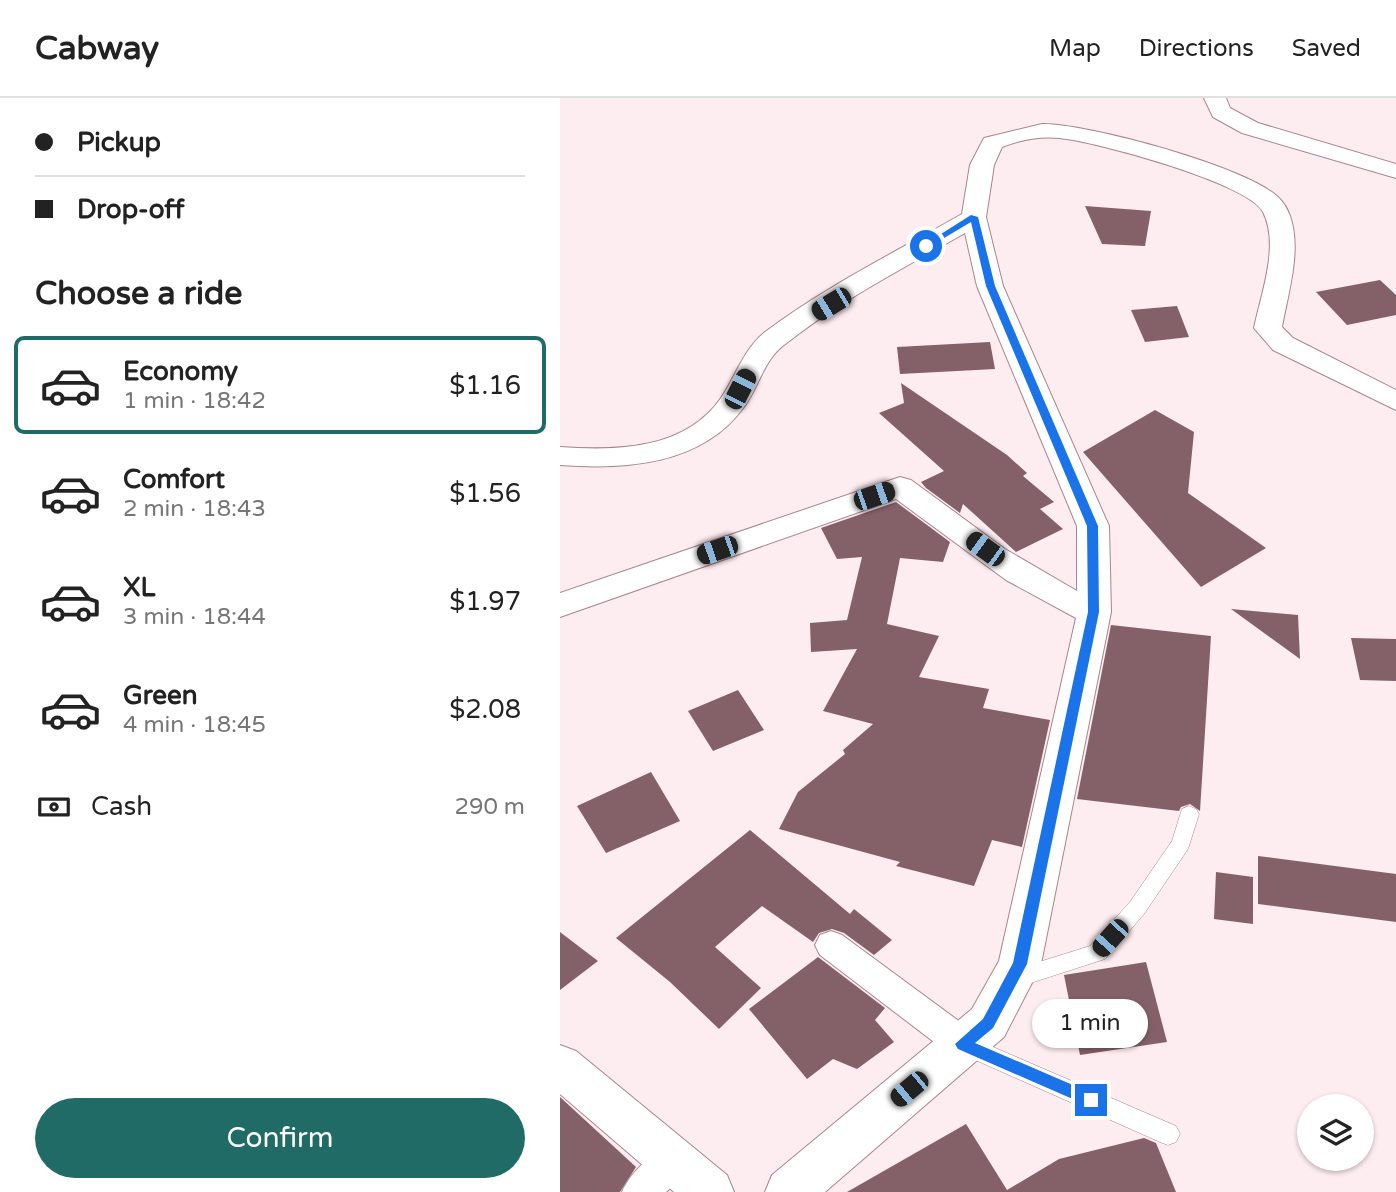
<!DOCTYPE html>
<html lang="en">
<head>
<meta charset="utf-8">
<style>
  :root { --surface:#fff; --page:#f2f2f2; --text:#222; --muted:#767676; --line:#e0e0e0; --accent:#206b66 }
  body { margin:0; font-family:"Varela Round",sans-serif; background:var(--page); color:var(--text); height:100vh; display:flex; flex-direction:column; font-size:26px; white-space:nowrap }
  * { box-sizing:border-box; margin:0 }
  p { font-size:23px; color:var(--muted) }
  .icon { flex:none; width:38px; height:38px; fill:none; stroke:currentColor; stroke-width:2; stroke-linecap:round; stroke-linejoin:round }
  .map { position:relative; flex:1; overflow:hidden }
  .details { display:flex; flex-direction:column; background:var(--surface); width:560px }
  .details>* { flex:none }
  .banner { display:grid; align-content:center; height:154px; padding:0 35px; background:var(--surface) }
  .fabs { position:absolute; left:737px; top:996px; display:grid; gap:14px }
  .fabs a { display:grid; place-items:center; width:77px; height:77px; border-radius:50%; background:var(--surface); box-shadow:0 2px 5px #0004; font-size:35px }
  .end { position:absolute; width:32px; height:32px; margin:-16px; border:9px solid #1a73e8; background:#fff; box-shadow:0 0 0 4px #fff }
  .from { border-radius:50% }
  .bubble { position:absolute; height:49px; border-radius:24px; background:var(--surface); box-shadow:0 2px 5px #0004; font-size:23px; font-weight:600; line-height:49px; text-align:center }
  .car { position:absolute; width:21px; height:42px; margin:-21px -10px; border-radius:9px; box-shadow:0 0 5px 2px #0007; background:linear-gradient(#222 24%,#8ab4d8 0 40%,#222 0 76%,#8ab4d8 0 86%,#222 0) }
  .banner b { display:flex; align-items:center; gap:24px; height:66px; font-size:26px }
  .banner b+b { border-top:2px solid var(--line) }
  .banner i { width:18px; height:18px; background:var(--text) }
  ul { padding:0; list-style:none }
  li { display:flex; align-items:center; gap:21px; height:98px; margin:0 14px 10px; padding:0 21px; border:4px solid transparent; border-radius:10px }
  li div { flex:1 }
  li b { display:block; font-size:26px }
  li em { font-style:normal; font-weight:600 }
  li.selected { border-color:var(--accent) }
  li>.icon { width:63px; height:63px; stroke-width:1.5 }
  h2 { padding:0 35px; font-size:32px; line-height:84px }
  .pay { display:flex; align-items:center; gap:18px; height:77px; padding:0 35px; font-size:26px }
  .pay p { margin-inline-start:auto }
  .button { display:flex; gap:14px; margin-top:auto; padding:14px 35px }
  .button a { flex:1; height:80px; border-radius:42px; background:var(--accent); color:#fff; font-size:28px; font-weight:600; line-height:80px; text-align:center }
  header { display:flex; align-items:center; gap:42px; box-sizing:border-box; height:98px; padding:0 35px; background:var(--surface); border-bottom:2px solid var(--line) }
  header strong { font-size:33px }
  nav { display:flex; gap:38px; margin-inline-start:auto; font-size:24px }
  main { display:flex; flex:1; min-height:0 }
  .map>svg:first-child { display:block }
  .building { fill:#846069 }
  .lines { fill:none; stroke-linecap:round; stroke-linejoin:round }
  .service-casing { stroke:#aa848d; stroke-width:1 }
  .pedestrian-casing { stroke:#aa848d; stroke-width:2 }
  .minor-casing { stroke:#aa848d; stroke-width:2 }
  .service { fill:#fff; fill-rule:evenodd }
  .pedestrian { fill:#fff; fill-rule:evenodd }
  .minor { fill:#fff; fill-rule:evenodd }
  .route { fill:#1a73e8 }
</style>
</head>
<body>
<header>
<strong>Cabway</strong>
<nav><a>Map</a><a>Directions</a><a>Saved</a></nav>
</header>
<main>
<section class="details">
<div class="banner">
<b><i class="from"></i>Pickup</b>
<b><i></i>Drop-off</b>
</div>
<h2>Choose a ride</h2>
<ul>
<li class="selected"><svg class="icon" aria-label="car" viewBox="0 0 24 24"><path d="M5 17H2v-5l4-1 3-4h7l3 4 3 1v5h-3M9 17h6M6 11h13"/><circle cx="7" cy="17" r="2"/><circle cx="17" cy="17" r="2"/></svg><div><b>Economy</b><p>1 min · 18:42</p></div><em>$1.16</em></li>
<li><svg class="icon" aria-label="car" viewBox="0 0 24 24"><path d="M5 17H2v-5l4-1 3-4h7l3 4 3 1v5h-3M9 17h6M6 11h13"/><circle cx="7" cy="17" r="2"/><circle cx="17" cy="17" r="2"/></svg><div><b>Comfort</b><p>2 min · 18:43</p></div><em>$1.56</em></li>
<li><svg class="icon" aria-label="car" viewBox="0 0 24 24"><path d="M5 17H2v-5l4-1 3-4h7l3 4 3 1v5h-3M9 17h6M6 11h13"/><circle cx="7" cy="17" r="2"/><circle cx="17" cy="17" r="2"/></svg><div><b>XL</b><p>3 min · 18:44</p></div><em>$1.97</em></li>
<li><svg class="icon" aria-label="car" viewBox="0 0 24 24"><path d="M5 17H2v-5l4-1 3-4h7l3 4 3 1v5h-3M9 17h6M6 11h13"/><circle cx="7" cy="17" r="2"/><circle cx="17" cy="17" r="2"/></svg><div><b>Green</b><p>4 min · 18:45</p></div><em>$2.08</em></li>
</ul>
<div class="pay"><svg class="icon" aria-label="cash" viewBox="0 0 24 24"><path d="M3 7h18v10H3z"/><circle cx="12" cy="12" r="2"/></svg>Cash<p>290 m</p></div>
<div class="button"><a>Confirm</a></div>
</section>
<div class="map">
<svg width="836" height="1094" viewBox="0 0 836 1094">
  <rect width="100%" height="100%" fill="#fdecf0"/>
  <path class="building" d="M525,108L591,113L585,148L542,146Z
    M820,182L836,197V217L787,227L756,194Z
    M617,208L629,239L585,244L571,212Z
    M430,244L435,271L340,276L337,249Z
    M341,285L447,357L467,375L463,378L494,404L480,411L503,431L456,454L403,406L400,415L366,390L361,384L384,373L319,315L344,305Z
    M595,312L634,334L628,395L706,450L641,489L523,354Z
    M336,404L390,444L383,464L340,460L327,526L379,538L359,579L429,591L423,610L490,622L462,749L432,742L414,788L336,768L340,764L219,731L238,694L285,656L283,652L313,626L263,613L297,551L251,554L250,525L287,522L302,459L277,461L261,430Z
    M671,511L738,517L740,561Z
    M551,527L651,538L640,713L630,706L621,709L619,713L517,701Z
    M791,540L836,541V583L800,582Z
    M178,592L204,632L153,653L128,613Z
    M91,674L120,723L46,755L17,708Z
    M190,732L290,816L294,811L332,842L314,857L284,835L272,831L259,835L253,844L202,808L155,849L201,890L159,931L110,884L56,840Z
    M698,758L836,776V824L698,806Z
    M656,774L693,779V826L654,821Z
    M0,834L38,863L0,892Z
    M258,859L325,910L315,922L334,944L297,971L273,961L247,981L189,911Z
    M586,864L607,944L520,957L504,877Z
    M0,999L76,1069L60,1094H0Z
    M406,1026L447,1092L499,1061L584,1040L596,1045L616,1094H287Z"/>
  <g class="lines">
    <defs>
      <path id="service" d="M629,708L636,711L639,716L628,751L584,816L545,861L455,890L447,888L444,881L447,874L530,848L570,804L612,743L622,711Z
        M403,936L616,1028L620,1036L616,1044L608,1047L600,1044L395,953L392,946L395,939Z"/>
      <path id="pedestrian" d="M271,833L282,837L415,935L420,946L415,957L403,961L391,957L260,857L255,847L260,837Z
        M115,1045L128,1050L133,1062L128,1074L106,1094H62C71,1073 94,1053 115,1045Z"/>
      <path id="minor" d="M644,0H666L670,10L698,25L836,66V80L682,35L653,19Z
        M482,26C525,25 689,69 719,100C723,104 728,112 730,118C742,152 728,195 722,229L733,240L836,292V312L713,252L694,230C701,196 720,147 703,114C689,85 534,43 499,40C479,38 460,42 442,49L434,67L426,119L443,188L549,428L551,514L481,866L475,879L444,939L265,1094H205L212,1077L412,911L439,863L516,520L446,482L336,401L0,519V495L340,379L351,382L445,451L517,493V428L417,188L405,135C344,170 279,203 224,247C203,263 199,289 184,309C142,367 66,372 0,367V349C56,353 125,352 161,300C176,278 183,252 205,234C266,188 336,154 402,116L410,67L424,40Z
        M0,947L16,953L167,1077L174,1094H114L0,996Z"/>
    </defs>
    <use href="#service" class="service-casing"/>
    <use href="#pedestrian" class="pedestrian-casing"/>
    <use href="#minor" class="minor-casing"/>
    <use href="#service" class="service"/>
    <use href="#pedestrian" class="pedestrian"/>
    <use href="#minor" class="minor"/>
  </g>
  <path class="route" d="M411,117L418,119L435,188L538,428L539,514L467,866L433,930L415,945L536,997V1007L531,1009L398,951L395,946L423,921L453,865L528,514L527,428L426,188L411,124L369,149L362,148Z"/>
</svg>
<div class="fabs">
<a><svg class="icon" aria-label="layers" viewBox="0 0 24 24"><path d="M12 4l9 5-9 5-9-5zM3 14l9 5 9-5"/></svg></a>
</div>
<i class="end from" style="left:366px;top:148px"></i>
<i class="end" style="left:531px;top:1002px"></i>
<div class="bubble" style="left:472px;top:901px;width:116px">1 min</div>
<i class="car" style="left:271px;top:206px;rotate:239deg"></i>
<i class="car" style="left:180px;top:291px;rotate:27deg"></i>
<i class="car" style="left:314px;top:398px;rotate:71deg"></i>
<i class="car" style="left:425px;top:451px;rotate:306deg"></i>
<i class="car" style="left:157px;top:452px;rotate:251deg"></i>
<i class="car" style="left:550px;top:840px;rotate:222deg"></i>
<i class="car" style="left:349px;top:991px;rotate:230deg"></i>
</div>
</main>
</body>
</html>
